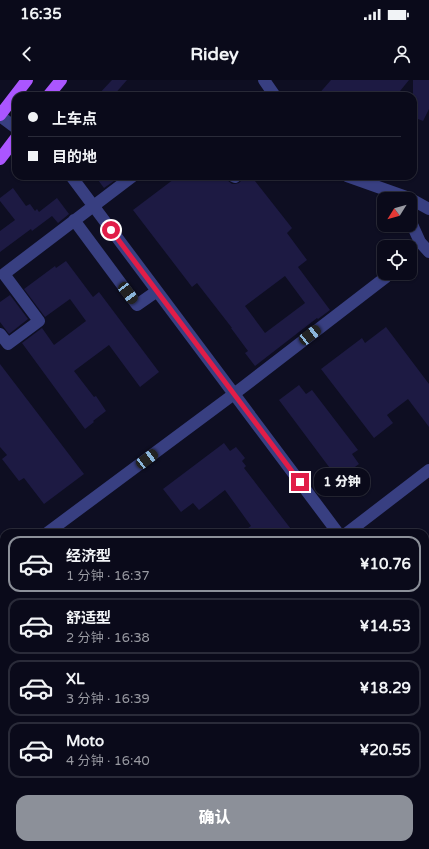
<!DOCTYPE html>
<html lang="zh">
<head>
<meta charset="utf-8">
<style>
  :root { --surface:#0a0a1a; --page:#181827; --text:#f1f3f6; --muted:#999aa2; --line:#2a2b39; --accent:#8c9099 }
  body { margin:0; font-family:"Varela Round","Noto Sans SC",sans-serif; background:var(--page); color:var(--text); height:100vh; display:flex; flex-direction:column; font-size:15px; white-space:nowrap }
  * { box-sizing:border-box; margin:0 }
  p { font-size:13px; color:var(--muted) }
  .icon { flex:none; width:22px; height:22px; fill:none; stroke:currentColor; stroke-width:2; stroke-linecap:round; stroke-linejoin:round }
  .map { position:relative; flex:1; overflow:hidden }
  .panel { position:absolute; left:0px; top:449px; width:429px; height:320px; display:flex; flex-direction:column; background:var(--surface); border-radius:12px 12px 0 0; box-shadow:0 1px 3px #0004,0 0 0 1px var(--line) }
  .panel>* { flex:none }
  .banner { position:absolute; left:12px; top:12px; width:405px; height:88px; border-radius:12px; box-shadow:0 1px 3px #0004,0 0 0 1px var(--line); display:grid; align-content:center; height:88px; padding:0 16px; background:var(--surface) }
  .needle { width:26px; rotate:233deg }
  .buttons { position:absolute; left:377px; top:112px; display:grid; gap:8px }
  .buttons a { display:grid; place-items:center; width:40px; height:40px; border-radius:8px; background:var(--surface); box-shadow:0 1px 3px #0004,0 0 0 1px var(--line); font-size:20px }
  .end { position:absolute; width:18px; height:18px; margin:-9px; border:5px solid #e11d48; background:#fff; box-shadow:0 0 0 2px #fff }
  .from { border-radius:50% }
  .bubble { position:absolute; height:28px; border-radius:12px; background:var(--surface); box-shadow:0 1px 3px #0004,0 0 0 1px var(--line); font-size:13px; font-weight:800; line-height:28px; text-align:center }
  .car { position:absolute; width:12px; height:24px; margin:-12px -6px; border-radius:5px; box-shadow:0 0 3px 1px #0007; background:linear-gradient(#222 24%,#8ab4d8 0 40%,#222 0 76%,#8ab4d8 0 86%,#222 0) }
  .banner b { display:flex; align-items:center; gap:14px; height:38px; font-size:15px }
  .banner b+b { border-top:1px solid var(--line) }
  .banner i { width:10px; height:10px; background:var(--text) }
  ul { padding:7px 0 0; list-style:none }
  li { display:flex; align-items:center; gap:12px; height:56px; margin:0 8px 6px; padding:0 8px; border:2px solid var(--line); border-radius:12px }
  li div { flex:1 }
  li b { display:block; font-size:15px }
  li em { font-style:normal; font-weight:800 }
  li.on { border-color:var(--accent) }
  li>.icon { width:36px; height:36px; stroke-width:1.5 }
  .action { display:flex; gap:8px; margin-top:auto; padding:8px 16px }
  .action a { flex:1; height:46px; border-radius:12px; background:var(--accent); color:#fff; font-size:16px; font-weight:800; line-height:46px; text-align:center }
  .status { display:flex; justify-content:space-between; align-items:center; height:28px; padding:0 20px; background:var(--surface); direction:ltr }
  .status svg { height:11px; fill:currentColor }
  header { display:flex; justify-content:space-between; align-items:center; height:52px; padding:0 16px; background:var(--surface); font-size:18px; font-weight:800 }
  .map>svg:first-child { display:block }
  .building { fill:#1d1a43; fill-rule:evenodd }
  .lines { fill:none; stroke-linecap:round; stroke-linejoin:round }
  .minor { stroke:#383f81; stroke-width:12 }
  .major { stroke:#ab56ff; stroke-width:12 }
  .route { stroke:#e11d48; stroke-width:5 }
</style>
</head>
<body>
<div class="status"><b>16:35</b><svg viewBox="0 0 49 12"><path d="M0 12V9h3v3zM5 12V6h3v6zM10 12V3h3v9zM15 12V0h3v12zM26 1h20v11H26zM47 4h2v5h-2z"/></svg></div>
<header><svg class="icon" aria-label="back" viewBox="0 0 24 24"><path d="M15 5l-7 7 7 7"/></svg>Ridey<svg class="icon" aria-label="person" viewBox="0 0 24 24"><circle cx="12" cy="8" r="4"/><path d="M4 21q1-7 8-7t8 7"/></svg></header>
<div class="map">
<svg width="429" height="769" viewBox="0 0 429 769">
  <rect width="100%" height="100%" fill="#0e0e22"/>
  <path class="building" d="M112,0H127L113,16H97Z
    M331,0H409L396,16H317Z
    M413,0H429V29L423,41L413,37Z
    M95,96H121L104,108Z
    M178,96H226L227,100L232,104H235L239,103L241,101L242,96H251L292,148L287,153L307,180L298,187L330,230L318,239L317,238L255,286L245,273L248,271L231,248H232L197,203L192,207L133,130ZM285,196L305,223L265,253L245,226Z
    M13,108L26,126L30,124L35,131L37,129L39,132L57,118L69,134L58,143L52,136L32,151L31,149L0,172V151L15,140L0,121V118Z
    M66,181L93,217L99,212L159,292L140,307L109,265L74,291L94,317L96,316L106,331L93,341L94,342L85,349L22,263L42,248L54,265L86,241L70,219L45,237L24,209L55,186L56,188Z
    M10,215L28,239L9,254L0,242V222Z
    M386,247L429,304V347L408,319L387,335L393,343L374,358L321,289L362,258L365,263Z
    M0,284L84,394L44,424L24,398L19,401L2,379L7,375L0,367Z
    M299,305L306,314L312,310L358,370L352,374L359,384L338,399L279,320Z
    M224,363L230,371L236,367L245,378L242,381L246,386L244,388L294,453H241L251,446L225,410L199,430L193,423L181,432L163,409Z"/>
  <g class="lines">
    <path class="minor" d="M264,0L275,16
      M0,36L16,48
      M71,96L338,453
      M233,96L235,97
      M347,96L409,118L429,129
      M410,135V140L420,162L429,172
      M74,140L137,225L157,211
      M0,254L8,264L39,241L4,194L133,96
      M47,453L234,314L386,197
      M347,453L429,390
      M0,488L4,485
      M425,568L429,574
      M0,628L4,633
      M104,765L107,769
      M265,765L268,769"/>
    <path class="major" d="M48,16L61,0
      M0,35L27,0
      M0,79L16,58"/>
  </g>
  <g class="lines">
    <path class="route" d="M111,150L300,402"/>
  </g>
</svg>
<div class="buttons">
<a><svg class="needle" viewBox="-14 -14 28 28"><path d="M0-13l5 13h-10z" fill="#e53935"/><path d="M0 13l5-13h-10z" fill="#999aa2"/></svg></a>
<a><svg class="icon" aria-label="locate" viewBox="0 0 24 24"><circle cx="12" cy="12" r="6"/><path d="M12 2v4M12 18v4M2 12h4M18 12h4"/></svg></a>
</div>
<i class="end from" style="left:111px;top:150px"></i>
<i class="end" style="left:300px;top:402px"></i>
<div class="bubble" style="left:314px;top:388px;width:56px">1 分钟</div>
<i class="car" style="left:128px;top:213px;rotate:143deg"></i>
<i class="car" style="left:310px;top:255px;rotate:52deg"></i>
<i class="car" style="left:147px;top:379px;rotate:53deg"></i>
<div class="banner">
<b><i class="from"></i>上车点</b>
<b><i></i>目的地</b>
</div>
<section class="panel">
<ul>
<li class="on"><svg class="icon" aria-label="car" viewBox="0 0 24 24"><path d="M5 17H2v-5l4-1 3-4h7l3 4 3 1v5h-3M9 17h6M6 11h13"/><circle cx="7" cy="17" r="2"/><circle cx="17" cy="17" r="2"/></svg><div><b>经济型</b><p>1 分钟 · 16:37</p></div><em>¥10.76</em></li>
<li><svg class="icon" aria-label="car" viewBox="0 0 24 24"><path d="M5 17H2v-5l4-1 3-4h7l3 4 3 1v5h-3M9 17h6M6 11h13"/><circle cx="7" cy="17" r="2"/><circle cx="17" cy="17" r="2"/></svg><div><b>舒适型</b><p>2 分钟 · 16:38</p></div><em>¥14.53</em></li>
<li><svg class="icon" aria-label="car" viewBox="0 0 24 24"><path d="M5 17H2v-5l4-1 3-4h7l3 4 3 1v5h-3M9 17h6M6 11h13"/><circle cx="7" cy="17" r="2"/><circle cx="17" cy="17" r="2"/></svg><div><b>XL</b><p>3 分钟 · 16:39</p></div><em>¥18.29</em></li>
<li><svg class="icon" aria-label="car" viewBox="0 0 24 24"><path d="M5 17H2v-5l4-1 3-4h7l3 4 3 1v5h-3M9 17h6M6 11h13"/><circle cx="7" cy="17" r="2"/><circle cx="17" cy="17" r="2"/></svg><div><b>Moto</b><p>4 分钟 · 16:40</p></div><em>¥20.55</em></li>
</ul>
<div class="action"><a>确认</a></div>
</section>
</div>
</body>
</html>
